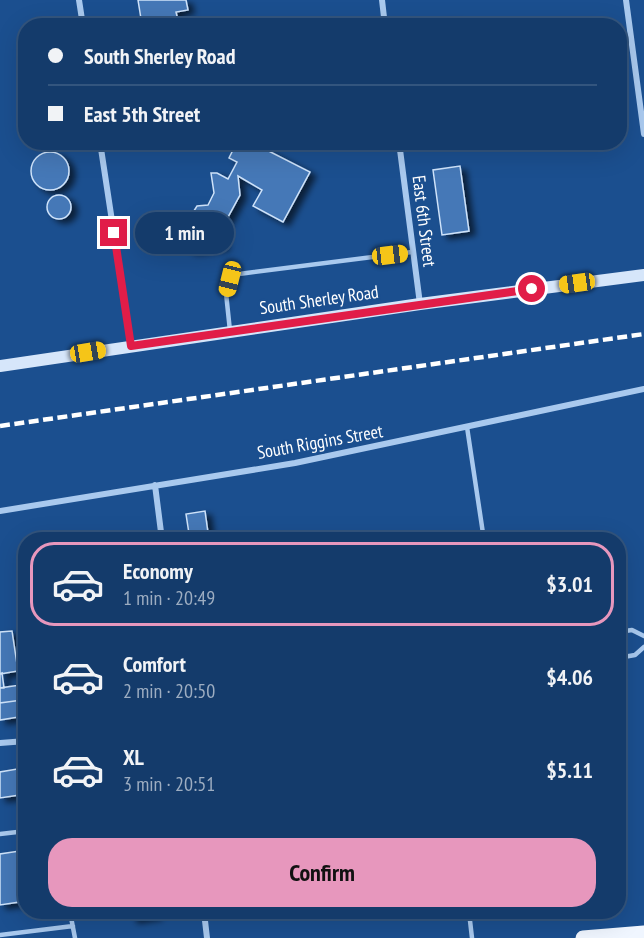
<!DOCTYPE html>
<html lang="en">
<head>
<meta charset="utf-8">
<style>
  :root { --surface:#143b6b; --page:#1d4271; --text:#f1f3f6; --muted:#9dadc1; --line:#33557e; --accent:#e797bd }
  body { margin:0; font-family:"PT Sans Narrow",sans-serif; background:var(--page); color:var(--text); height:100vh; display:flex; flex-direction:column; font-size:22px; white-space:nowrap }
  * { box-sizing:border-box; margin:0 }
  p { font-size:20px; color:var(--muted) }
  .icon { flex:none; width:33px; height:33px; fill:none; stroke:currentColor; stroke-width:2; stroke-linecap:round; stroke-linejoin:round }
  .map { position:relative; flex:1; overflow:hidden }
  .details { position:absolute; left:18px; top:532px; width:608px; height:387px; display:flex; flex-direction:column; background:var(--surface); border-radius:24px; box-shadow:0 6px 24px #0002,0 0 0 2px var(--line) }
  .details>* { flex:none }
  .banner { position:absolute; left:18px; top:18px; width:609px; height:132px; border-radius:24px; box-shadow:0 6px 24px #0002,0 0 0 2px var(--line); display:grid; align-content:center; height:132px; padding:0 30px; background:var(--surface) }
  .end { position:absolute; width:27px; height:27px; margin:-14px; border:8px solid #e11d48; background:#fff; box-shadow:0 0 0 3px #fff }
  .from { border-radius:50% }
  .bubble { position:absolute; height:42px; border-radius:21px; background:var(--surface); box-shadow:0 6px 24px #0002,0 0 0 2px var(--line); font-size:20px; font-weight:700; line-height:42px; text-align:center }
  .car { position:absolute; width:18px; height:36px; margin:-18px -9px; border-radius:8px; box-shadow:0 0 4px 2px #0007; background:linear-gradient(#f5c518 24%,#345 0 40%,#f5c518 0 76%,#345 0 86%,#f5c518 0) }
  .banner b { display:flex; align-items:center; gap:21px; height:57px; font-size:22px }
  .banner b+b { border-top:2px solid var(--line) }
  .banner i { width:15px; height:15px; background:var(--text) }
  ul { padding:10px 0 0; list-style:none }
  li { display:flex; align-items:center; gap:18px; height:84px; margin:0 12px 9px; padding:0 18px; border:3px solid transparent; border-radius:24px }
  li div { flex:1 }
  li b { display:block; font-size:22px }
  li em { font-style:normal; font-weight:700 }
  li.on { border-color:var(--accent) }
  li>.icon { width:54px; height:54px; stroke-width:1.5 }
  .primary-button { display:flex; gap:12px; margin-top:auto; padding:12px 30px }
  .primary-button a { flex:1; height:69px; border-radius:24px; background:var(--accent); color:#111; font-size:24px; font-weight:700; line-height:69px; text-align:center }
  .map>svg:first-child { display:block }
  .building { fill:#4478b7; stroke:#cfe3fa; stroke-width:1.5; filter:url(#shadow) }
  .lines { fill:none; stroke-linecap:round; stroke-linejoin:round }
  .lane { stroke:#a9c9ee; stroke-width:4.5 }
  .street { stroke:#a9c9ee; stroke-width:6 }
  .secondary { stroke:#d6e6fa; stroke-width:12 }
  .primary { stroke:#f0f6ff; stroke-width:15 }
  .rail { stroke:#fff; stroke-width:4.5; stroke-dasharray:10 4.5; stroke-linecap:butt }
  .route { stroke:#e11d48; stroke-width:8 }
  .labels { text-anchor:middle; stroke-width:4.5; stroke-linejoin:round; paint-order:stroke }
  .street-label { font-size:18px; fill:#fff; stroke:#1b4f8f }
</style>
</head>
<body>
<div class="map">
<svg width="644" height="938" viewBox="0 0 644 938">
  <defs>
    <filter id="shadow"><feDropShadow dx="6" dy="4" stdDeviation="3" flood-color="#0009"/></filter>
  </defs>
  <rect width="100%" height="100%" fill="#1b4f8f"/>
  <path class="building" d="M138,0H186L188,10L176,12L178,20L142,25Z
    M438,19H459V26H438Z
    M237,142H251L310,172L283,222L253,206L262,190L238,176L240,195L221,230L223,246L191,250L185,246L181,216L192,214L197,206L208,205L214,193L211,173H217L228,179L237,162L229,158Z
    M31 171a19 19 0 1 1 38 0a19 19 0 1 1-38 0Z
    M460,166L469,231L442,235L433,170Z
    M47 207a12 12 0 1 1 24 0a12 12 0 1 1-24 0Z
    M205,511L209,540H190L186,514Z
    M12,631L18,671L0,674V632Z
    M2,673L4,688H0V674Z
    M20,685L22,700L0,703V688Z
    M22,700L25,716L0,720V703Z
    M23,768L26,794L0,798V772Z
    M26,850V901L0,905V854Z
    M130,912H156V915L132,919Z"/>
  <g class="lines">
    <path class="lane" d="M230,331L226,293L230,279L239,274L412,252
      M467,427L484,540
      M494,540L500,537L516,540
      M618,632L632,630L644,636
      M618,658L635,655L644,647
      M0,834L26,831
      M70,912L75,938
      M469,912L472,938
      M0,935L73,926"/>
    <path class="street" d="M79,0L83,26
      M382,0L385,26
      M626,0L644,134
      M100,142L131,346
      M399,142L420,304
      M155,485L162,540
      M0,511L295,463L644,389
      M0,743L26,741
      M204,912L207,938"/>
    <path class="secondary" d="M0,366L420,304L644,275"/>
    <path class="primary" d="M583,938L644,933"/>
    <path class="rail" d="M0,426L644,334"/>
  </g>
  <g class="lines">
    <path class="route" d="M114,233L131,346L532,289"/>
  </g>
  <g class="labels">
    <g class="street-label">
      <text transform="translate(424 221) rotate(83)" y="6">East 6th Street</text>
      <text transform="translate(319 300) rotate(-8)" y="6">South Sherley Road</text>
      <text transform="translate(320 442) rotate(-10)" y="6">South Riggins Street</text>
    </g>
  </g>
</svg>
<i class="end from" style="left:532px;top:289px"></i>
<i class="end" style="left:114px;top:233px"></i>
<div class="bubble" style="left:135px;top:212px;width:99px">1 min</div>
<i class="car" style="left:390px;top:255px;rotate:83deg"></i>
<i class="car" style="left:230px;top:279px;rotate:194deg"></i>
<i class="car" style="left:577px;top:283px;rotate:262deg"></i>
<i class="car" style="left:88px;top:352px;rotate:81deg"></i>
<div class="banner">
<b><i class="from"></i>South Sherley Road</b>
<b><i></i>East 5th Street</b>
</div>
<section class="details">
<ul>
<li class="on"><svg class="icon" aria-label="car" viewBox="0 0 24 24"><path d="M5 17H2v-5l4-1 3-4h7l3 4 3 1v5h-3M9 17h6M6 11h13"/><circle cx="7" cy="17" r="2"/><circle cx="17" cy="17" r="2"/></svg><div><b>Economy</b><p>1 min · 20:49</p></div><em>$3.01</em></li>
<li><svg class="icon" aria-label="car" viewBox="0 0 24 24"><path d="M5 17H2v-5l4-1 3-4h7l3 4 3 1v5h-3M9 17h6M6 11h13"/><circle cx="7" cy="17" r="2"/><circle cx="17" cy="17" r="2"/></svg><div><b>Comfort</b><p>2 min · 20:50</p></div><em>$4.06</em></li>
<li><svg class="icon" aria-label="car" viewBox="0 0 24 24"><path d="M5 17H2v-5l4-1 3-4h7l3 4 3 1v5h-3M9 17h6M6 11h13"/><circle cx="7" cy="17" r="2"/><circle cx="17" cy="17" r="2"/></svg><div><b>XL</b><p>3 min · 20:51</p></div><em>$5.11</em></li>
</ul>
<div class="primary-button"><a>Confirm</a></div>
</section>
</div>
</body>
</html>
